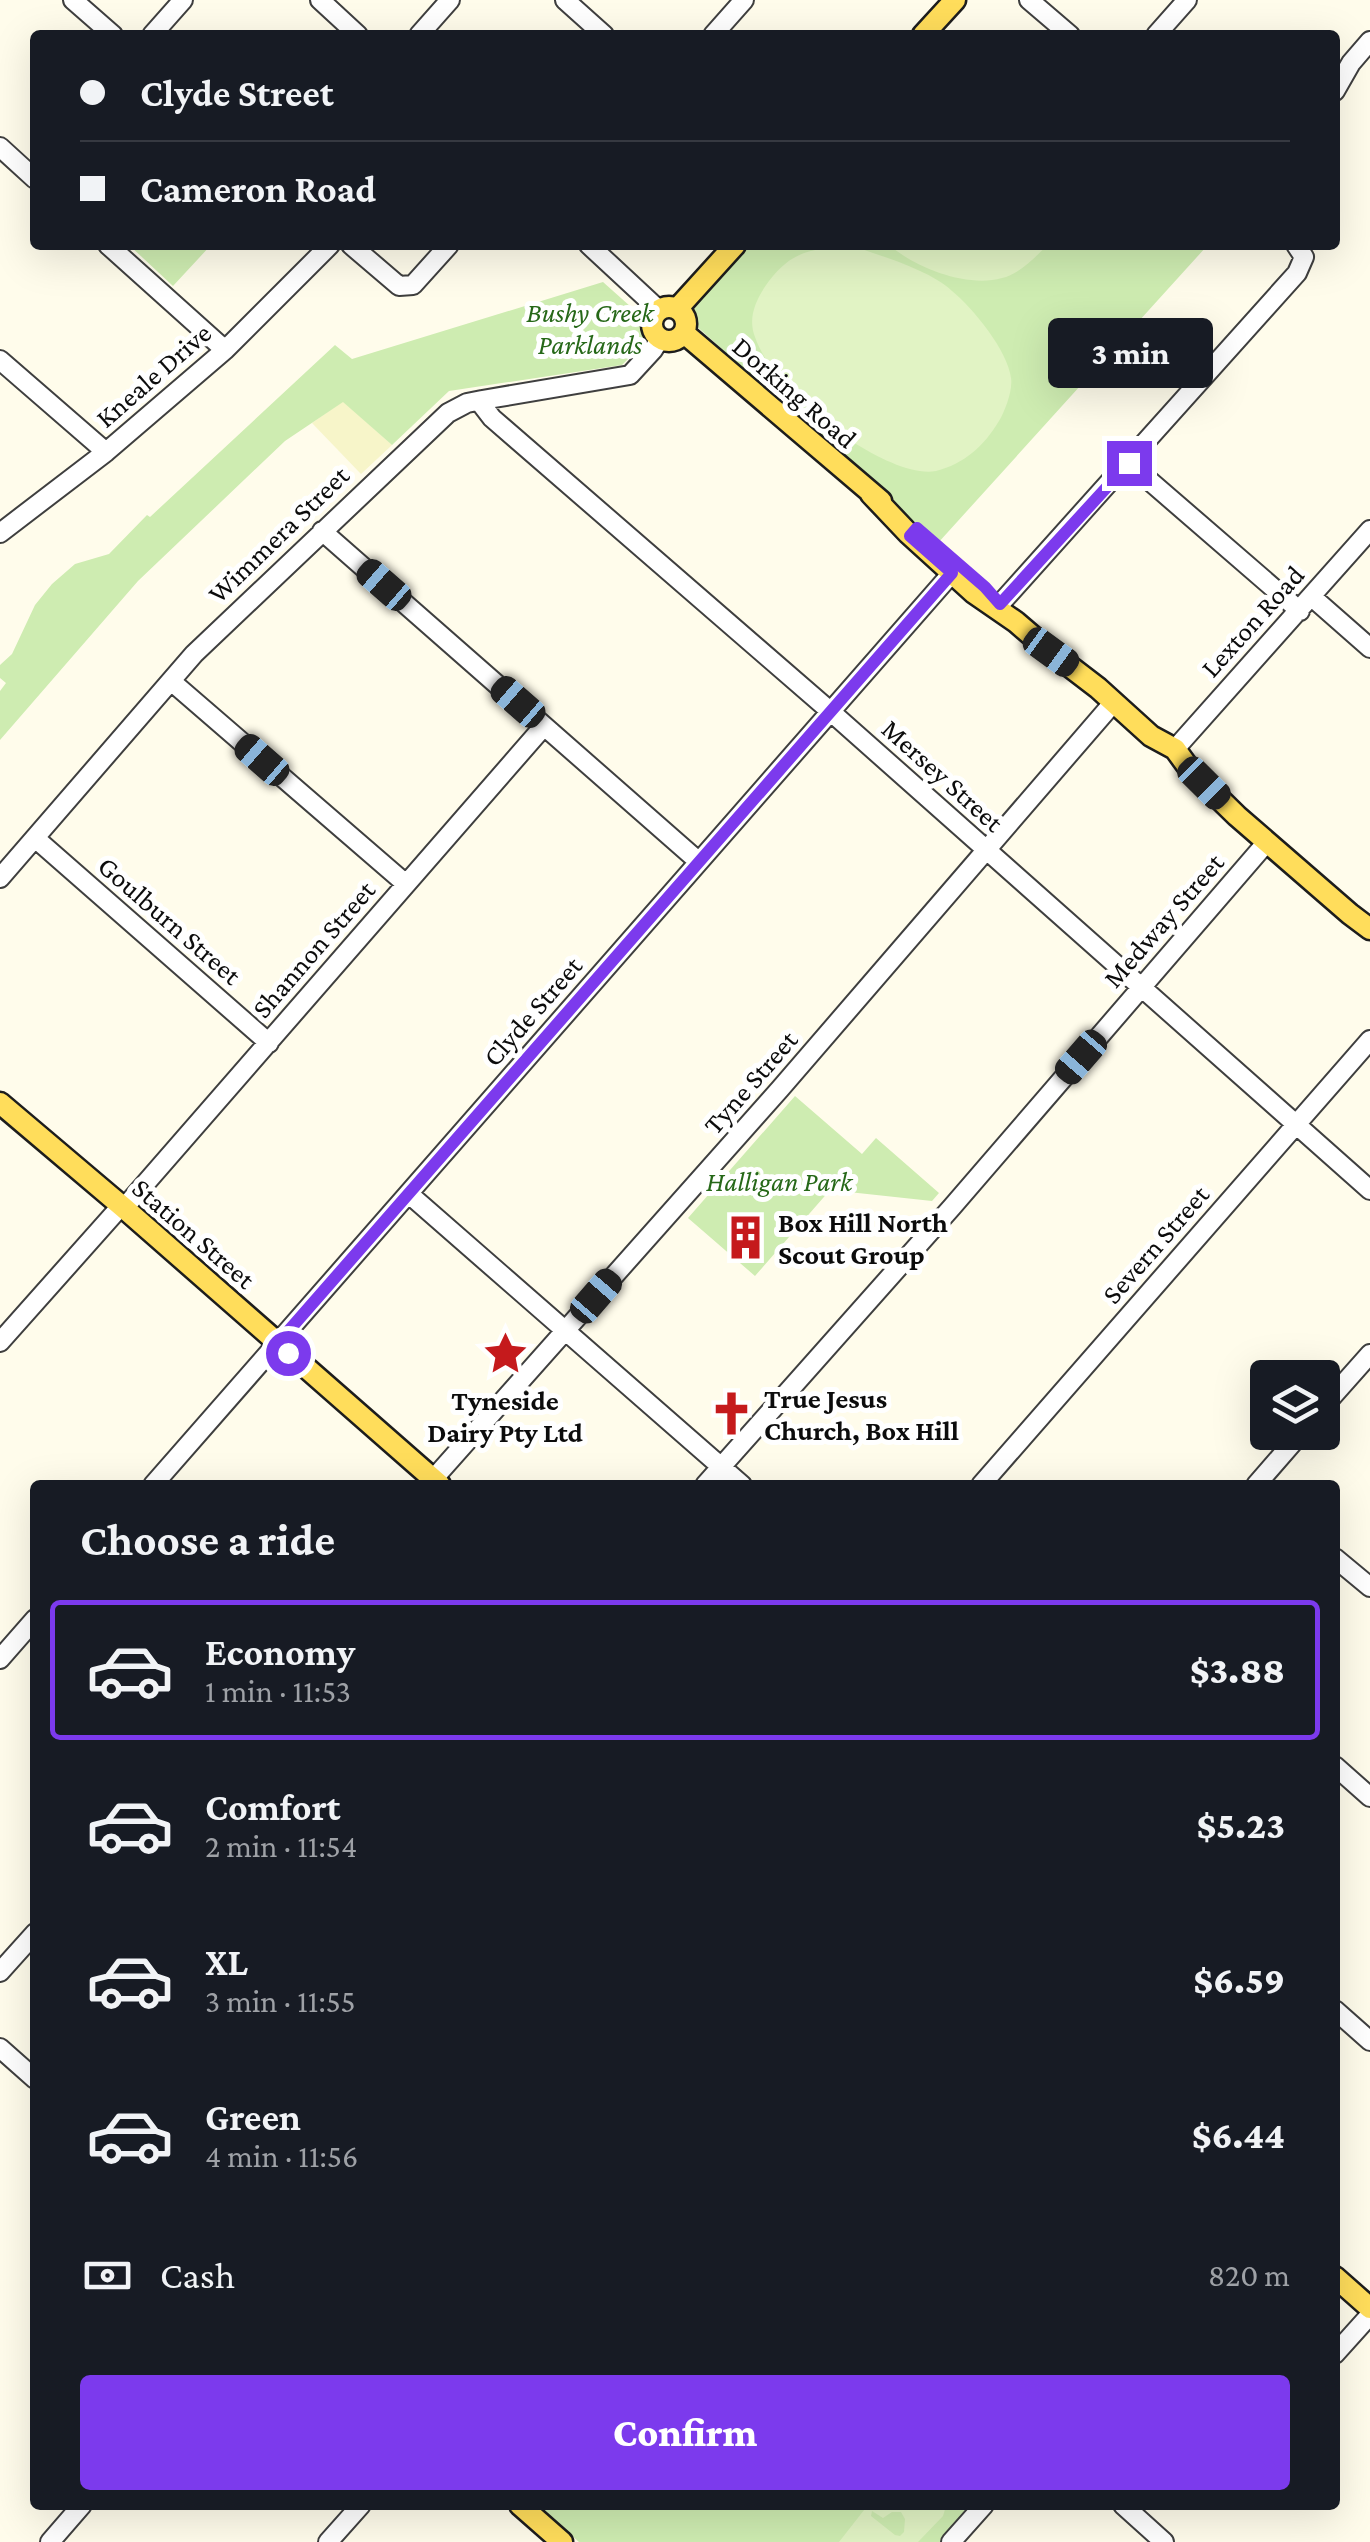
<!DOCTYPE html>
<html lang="en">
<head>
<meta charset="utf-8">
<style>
  :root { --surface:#171b24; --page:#20242c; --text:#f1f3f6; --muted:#9ea1a6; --line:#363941; --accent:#7c3aed }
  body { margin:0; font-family:"Crimson Pro",serif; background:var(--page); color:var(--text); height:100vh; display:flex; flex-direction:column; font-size:38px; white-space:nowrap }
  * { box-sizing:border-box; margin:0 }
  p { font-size:32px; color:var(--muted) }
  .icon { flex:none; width:55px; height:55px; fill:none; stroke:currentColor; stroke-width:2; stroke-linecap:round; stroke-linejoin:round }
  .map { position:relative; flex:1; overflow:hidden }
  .sheet { position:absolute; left:30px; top:1480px; width:1310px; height:1030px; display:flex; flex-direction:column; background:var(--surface); border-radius:10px; box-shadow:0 10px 40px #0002 }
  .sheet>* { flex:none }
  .hud { position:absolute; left:30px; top:30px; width:1310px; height:220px; border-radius:10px; box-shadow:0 10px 40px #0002; display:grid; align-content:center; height:220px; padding:0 50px; background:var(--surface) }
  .buttons { position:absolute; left:1250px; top:1360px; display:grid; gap:20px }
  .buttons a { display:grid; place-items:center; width:90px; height:90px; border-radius:10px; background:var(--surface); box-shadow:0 10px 40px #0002; font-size:50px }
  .end { position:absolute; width:45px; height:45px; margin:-22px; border:12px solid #7c3aed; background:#fff; box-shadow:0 0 0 5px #fff }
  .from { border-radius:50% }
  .bubble { position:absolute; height:70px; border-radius:10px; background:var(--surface); box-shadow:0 10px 40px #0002; font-size:32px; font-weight:800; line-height:70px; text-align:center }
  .car { position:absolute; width:30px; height:60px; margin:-30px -15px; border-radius:12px; box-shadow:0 0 8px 2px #0007; background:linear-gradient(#222 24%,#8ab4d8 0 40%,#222 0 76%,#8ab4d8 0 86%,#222 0) }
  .hud b { display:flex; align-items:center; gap:35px; height:95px; font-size:38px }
  .hud b+b { border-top:2px solid var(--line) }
  .hud i { width:25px; height:25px; background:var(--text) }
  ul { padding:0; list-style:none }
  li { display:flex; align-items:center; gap:30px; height:140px; margin:0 20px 15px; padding:0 30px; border:5px solid transparent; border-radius:10px }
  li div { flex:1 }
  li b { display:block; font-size:38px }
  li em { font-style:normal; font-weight:800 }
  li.active { border-color:var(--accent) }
  li>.icon { width:90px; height:90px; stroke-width:1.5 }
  h2 { padding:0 50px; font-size:45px; line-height:120px }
  .pay { display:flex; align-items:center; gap:25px; height:110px; padding:0 50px; font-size:38px }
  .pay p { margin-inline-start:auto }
  .primary-button { display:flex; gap:20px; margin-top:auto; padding:20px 50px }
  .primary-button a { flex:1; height:115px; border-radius:10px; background:var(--accent); color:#fff; font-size:40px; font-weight:800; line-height:115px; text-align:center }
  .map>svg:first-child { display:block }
  .farmland { fill:#f7f5c9 }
  .green { fill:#ceecb1 }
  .pitch { fill:#e1f3c4; fill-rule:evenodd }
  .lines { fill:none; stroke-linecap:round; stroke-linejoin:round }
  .minor-casing { stroke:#3f3f3f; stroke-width:22 }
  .major-casing { stroke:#1d1d1d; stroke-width:25 }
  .minor { stroke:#fff; stroke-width:18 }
  .major { stroke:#ffdd5b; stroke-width:20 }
  .route { stroke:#7c3aed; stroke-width:12 }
  .labels { text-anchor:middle; stroke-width:10; stroke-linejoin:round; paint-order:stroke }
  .park-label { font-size:28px; font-style:italic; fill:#266818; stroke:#fff }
  .street-label { font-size:28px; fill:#0c0c0c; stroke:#fff }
  .poi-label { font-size:28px; font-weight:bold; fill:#0c0c0c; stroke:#fff; text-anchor:start }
</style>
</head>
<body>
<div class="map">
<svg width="1370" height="2542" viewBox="0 0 1370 2542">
  <rect width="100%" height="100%" fill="#fffceb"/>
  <path class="farmland" d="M343,401L392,445L361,474L312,423Z"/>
  <path class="green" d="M129,245H211L173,286Z
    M746,245H1203L1206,247L938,543L684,315Z
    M603,282L640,315L644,343L622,365L449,391L392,445L343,402L285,441L138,581L0,740V691L6,683L0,678V665L12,654L35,605L52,584L75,564L109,554L147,515L150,517L335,345L352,359Z
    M795,1096L862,1154L876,1138L939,1193L932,1201L830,1190L755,1276L688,1218Z
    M537,2505H975L942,2542H579Z"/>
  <path class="pitch" d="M889,245H1047C1035,258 1019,274 1002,278C967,288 916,268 889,245Z
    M856,247C877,255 900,261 920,271C931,276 944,283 952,291C973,308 1008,351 1011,378C1013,390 1005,411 999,421C984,446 964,464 936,471C896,479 812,418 787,389C775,375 761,354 755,337C747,317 757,297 769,281C794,248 817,248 856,247Z
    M868,2505H946V2506L943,2516L918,2542H839ZM872,2511L883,2518L892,2512H901L905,2519L904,2532L900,2536L895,2535L871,2516Z"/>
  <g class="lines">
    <defs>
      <path id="minor" d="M73,0L113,35
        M320,0L358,35
        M565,0L604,35
        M1029,0L1070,35
        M152,35L183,0
        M419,35L450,0
        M713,35L744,0
        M1156,35L1187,0
        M1335,91L1351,63L1370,41
        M0,147L35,179
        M108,245L225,350
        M351,245L399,286L413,285L449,245
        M589,245L659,310
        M0,360L106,452
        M482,400V405L492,418L830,711L1370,1190
        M1129,463L1300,611
        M322,531L698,861
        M0,533L106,452L225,350L330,245
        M1312,597L1370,648
        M1000,604L1297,273L1304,257L1296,245
        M171,681L406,884
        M1175,749L1370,530
        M35,838L269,1043
        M0,878L194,654L448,413L467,403L482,400L630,375L653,350L660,339
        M409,1194L742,1485
        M124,1208L544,726
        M0,1342L121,1206
        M1322,1408L1370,1354
        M153,1485L952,573
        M428,1485L780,1089L1107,710
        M705,1485L952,1207L1267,842
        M981,1485L1370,1040
        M1256,1485L1302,1432
        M1335,1558L1370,1587
        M0,1659L35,1619
        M1335,1766L1370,1797
        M0,1972L35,1933
        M1335,2010L1370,2041
        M0,2048L35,2079
        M1335,2354L1370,2315
        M1123,2505L1164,2542
        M50,2542L82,2505
        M328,2542L361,2505
        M951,2542L984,2505"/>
      <path id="major" d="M923,35L955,0
        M652 324a17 17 0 1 1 34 0a17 17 0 1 1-34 0Z
        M677,309L735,245
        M684,333L881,501
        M871,494L908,533L974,593L1016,622L1051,652L1098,688L1151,736L1175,749L1191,771L1237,816L1350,914L1370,929
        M0,1103L124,1208L440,1485
        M1335,2277L1370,2308
        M520,2505L562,2542"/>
    </defs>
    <use href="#minor" class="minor-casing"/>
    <use href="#major" class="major-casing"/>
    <use href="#minor" class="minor"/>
    <use href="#major" class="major"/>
  </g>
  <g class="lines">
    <path class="route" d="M288,1353L277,1344L952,573L910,536L917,528L985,587L1000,604L1129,463"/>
  </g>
  <defs>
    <symbol id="building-bare" viewBox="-9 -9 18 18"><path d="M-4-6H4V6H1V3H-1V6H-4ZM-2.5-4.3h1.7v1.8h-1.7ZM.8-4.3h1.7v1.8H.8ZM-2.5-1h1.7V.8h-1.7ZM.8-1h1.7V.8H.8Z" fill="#c51a1c" stroke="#fff" stroke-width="2.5" paint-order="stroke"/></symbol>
    <symbol id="sight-bare" viewBox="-9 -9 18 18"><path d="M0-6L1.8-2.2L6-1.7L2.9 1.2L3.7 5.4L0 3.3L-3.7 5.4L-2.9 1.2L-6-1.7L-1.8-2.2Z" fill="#c51a1c" stroke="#fff" stroke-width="2.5" paint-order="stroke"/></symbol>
    <symbol id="church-bare" viewBox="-9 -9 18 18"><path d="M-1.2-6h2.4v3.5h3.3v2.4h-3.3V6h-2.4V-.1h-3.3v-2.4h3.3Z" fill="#c51a1c" stroke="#fff" stroke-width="2.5" paint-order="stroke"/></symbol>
  </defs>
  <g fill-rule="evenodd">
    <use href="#building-bare" x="714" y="1206" width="63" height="63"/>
    <use href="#sight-bare" x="474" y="1322" width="63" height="63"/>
    <use href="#church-bare" x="700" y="1382" width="63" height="63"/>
  </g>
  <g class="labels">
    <g class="park-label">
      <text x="590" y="322">Bushy Creek<tspan x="590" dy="32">Parklands</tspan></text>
      <text x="779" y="1191">Halligan Park</text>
    </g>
    <g class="street-label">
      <text transform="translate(153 375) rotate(-41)" y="10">Kneale Drive</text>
      <text transform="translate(795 392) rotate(41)" y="10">Dorking Road</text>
      <text transform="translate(278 534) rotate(-44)" y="10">Wimmera Street</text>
      <text transform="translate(1252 621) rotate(-48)" y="10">Lexton Road</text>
      <text transform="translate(943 775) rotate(42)" y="10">Mersey Street</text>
      <text transform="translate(170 920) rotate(41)" y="10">Goulburn Street</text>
      <text transform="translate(1163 920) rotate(-49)" y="10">Medway Street</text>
      <text transform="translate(313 949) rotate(-49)" y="10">Shannon Street</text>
      <text transform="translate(532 1011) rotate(-49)" y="10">Clyde Street</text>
      <text transform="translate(750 1082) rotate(-49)" y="10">Tyne Street</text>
      <text transform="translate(194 1233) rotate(41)" y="10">Station Street</text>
      <text transform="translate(1155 1244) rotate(-49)" y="10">Severn Street</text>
    </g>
    <g class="poi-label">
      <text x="778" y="1232">Box Hill North<tspan x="778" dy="32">Scout Group</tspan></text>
      <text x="764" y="1408">True Jesus<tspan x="764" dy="32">Church, Box Hill</tspan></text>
      <text x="505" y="1410" text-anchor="middle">Tyneside<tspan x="505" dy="32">Dairy Pty Ltd</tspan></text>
    </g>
  </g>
</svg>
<div class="buttons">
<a><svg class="icon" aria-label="layers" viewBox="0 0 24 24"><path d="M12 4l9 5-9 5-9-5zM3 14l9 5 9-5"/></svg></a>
</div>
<i class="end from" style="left:288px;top:1353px"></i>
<i class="end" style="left:1129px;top:463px"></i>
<div class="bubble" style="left:1048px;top:318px;width:165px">3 min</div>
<i class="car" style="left:384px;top:585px;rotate:311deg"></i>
<i class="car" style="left:1051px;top:652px;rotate:126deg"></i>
<i class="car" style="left:518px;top:702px;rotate:311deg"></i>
<i class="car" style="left:262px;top:760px;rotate:311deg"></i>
<i class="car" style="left:1204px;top:783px;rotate:135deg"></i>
<i class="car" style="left:1081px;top:1057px;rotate:221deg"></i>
<i class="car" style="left:596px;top:1296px;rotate:41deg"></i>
<div class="hud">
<b><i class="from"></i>Clyde Street</b>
<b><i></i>Cameron Road</b>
</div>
<section class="sheet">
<h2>Choose a ride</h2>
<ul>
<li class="active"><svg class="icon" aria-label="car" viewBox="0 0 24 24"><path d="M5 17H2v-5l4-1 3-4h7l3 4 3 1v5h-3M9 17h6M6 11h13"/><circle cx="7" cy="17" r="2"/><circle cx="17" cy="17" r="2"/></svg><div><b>Economy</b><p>1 min · 11:53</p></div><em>$3.88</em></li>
<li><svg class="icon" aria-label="car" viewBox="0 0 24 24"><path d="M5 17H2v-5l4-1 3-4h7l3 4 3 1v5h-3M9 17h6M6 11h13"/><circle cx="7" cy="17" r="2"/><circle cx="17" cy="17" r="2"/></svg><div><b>Comfort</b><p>2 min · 11:54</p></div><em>$5.23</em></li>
<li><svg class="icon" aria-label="car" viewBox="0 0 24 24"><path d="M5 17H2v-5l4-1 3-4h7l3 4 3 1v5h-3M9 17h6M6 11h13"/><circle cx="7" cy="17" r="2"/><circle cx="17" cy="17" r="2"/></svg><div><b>XL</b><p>3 min · 11:55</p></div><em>$6.59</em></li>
<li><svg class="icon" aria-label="car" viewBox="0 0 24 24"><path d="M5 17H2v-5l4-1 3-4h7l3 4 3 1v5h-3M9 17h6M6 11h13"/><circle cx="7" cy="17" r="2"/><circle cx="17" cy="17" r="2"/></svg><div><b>Green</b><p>4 min · 11:56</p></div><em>$6.44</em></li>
</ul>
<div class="pay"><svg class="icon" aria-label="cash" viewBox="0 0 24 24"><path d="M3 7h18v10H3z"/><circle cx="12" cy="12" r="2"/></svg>Cash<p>820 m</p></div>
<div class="primary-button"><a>Confirm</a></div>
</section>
</div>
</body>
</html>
